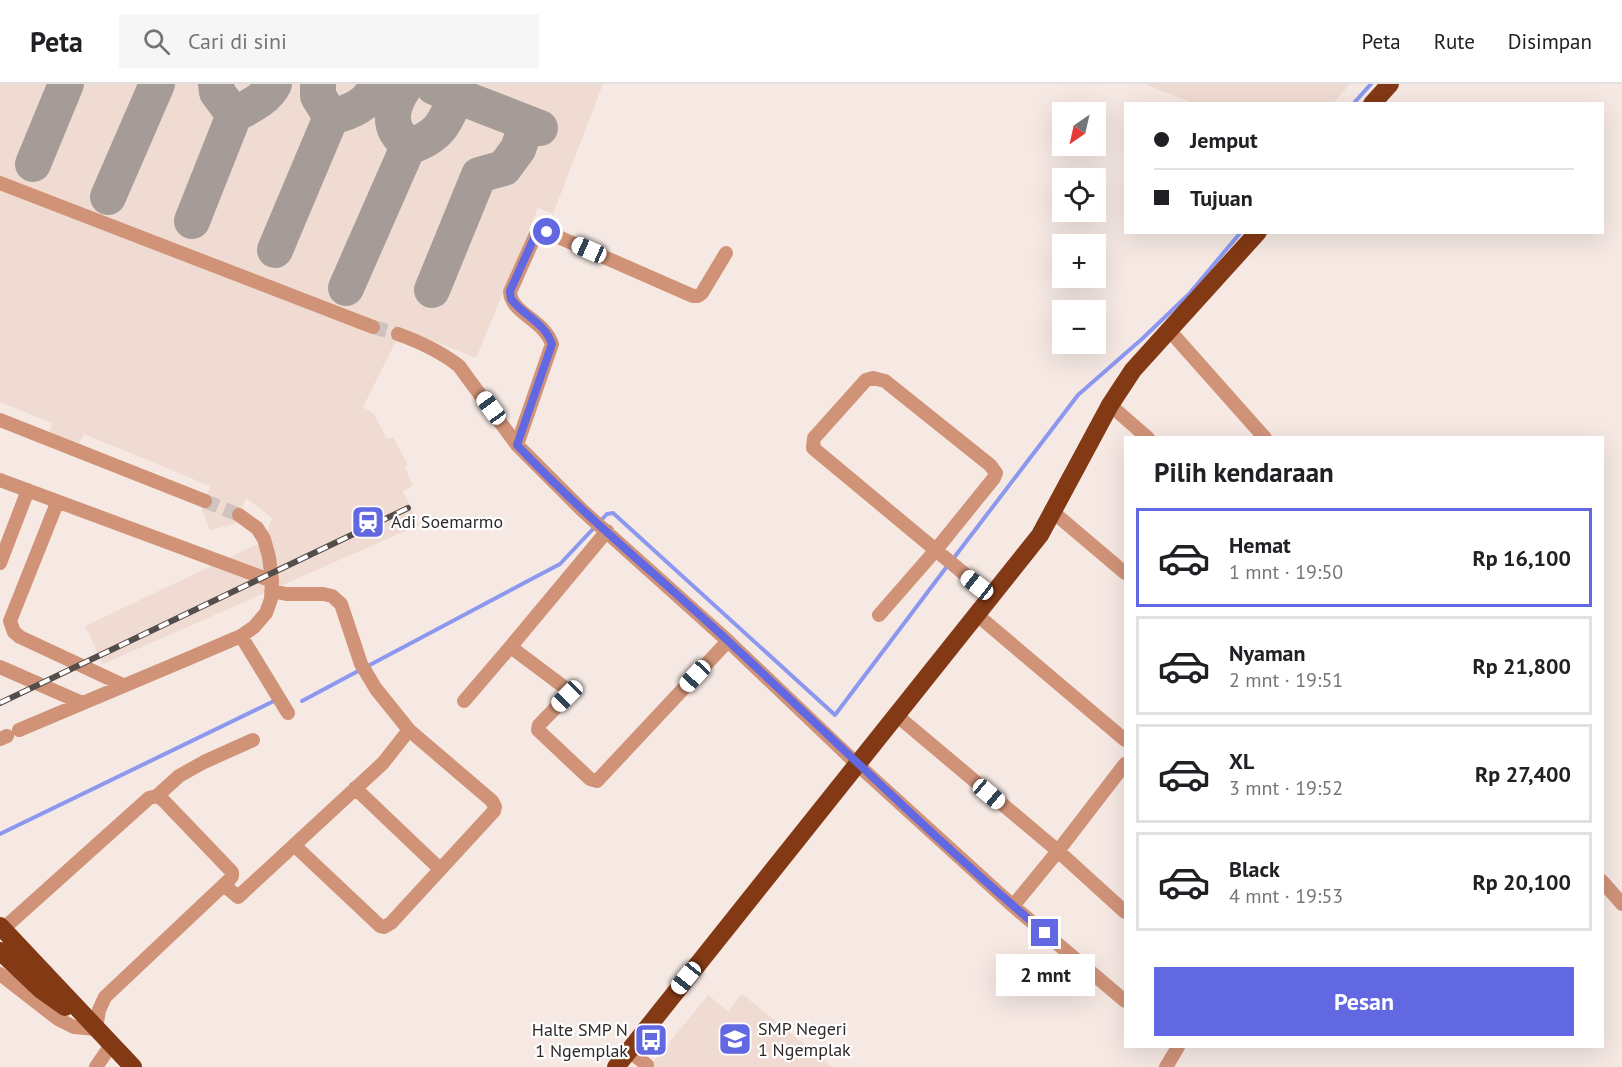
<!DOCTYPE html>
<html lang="id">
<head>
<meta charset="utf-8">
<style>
  :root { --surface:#fff; --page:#f6f6f6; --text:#202124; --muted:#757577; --line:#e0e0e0; --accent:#6168e1 }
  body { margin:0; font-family:"PT Sans",sans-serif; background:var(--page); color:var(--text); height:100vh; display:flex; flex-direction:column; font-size:22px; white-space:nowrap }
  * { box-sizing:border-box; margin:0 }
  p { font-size:20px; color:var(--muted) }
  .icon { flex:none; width:33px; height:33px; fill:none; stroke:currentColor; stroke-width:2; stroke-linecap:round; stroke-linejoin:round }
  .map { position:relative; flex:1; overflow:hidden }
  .panel { position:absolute; left:1124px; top:352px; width:480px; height:612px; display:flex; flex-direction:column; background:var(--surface); border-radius:0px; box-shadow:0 6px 24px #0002 }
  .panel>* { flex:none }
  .hud { position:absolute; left:1124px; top:18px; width:480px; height:132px; border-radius:0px; box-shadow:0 6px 24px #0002; display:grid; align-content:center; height:132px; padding:0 30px; background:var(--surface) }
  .needle { width:39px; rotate:214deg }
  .controls { position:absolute; left:1052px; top:18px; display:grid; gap:12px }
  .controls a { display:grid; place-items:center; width:54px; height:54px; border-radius:0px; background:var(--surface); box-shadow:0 6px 24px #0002; font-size:30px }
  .end { position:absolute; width:27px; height:27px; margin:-14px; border:8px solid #6168e1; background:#fff; box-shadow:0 0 0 3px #fff }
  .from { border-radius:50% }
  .bubble { position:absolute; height:42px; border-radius:0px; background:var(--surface); box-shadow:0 6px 24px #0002; font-size:20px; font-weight:800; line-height:42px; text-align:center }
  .car { position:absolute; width:18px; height:36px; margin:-18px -9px; border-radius:8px; box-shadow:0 0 4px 2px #0007; background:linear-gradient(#fff 24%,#345 0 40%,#fff 0 76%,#345 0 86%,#fff 0) }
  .hud b { display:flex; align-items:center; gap:21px; height:57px; font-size:22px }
  .hud b+b { border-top:2px solid var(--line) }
  .hud i { width:15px; height:15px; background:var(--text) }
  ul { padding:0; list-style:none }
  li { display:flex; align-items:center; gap:18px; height:99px; margin:0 12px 9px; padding:0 18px; border:3px solid var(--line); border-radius:0px }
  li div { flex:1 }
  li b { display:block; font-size:22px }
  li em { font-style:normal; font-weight:800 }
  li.current { border-color:var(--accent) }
  li>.icon { width:54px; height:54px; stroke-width:1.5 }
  h2 { padding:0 30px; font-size:27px; line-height:72px }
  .primary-button { display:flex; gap:12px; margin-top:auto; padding:12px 30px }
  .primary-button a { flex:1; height:69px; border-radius:0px; background:var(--accent); color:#fff; font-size:24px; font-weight:800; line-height:69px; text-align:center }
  header { display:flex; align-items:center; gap:36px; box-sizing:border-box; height:84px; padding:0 30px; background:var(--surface); border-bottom:2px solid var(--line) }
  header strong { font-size:28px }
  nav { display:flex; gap:33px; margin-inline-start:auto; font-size:21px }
  .search { width:420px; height:54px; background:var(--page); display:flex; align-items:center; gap:15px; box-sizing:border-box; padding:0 21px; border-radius:0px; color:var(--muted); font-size:22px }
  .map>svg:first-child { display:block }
  .built { fill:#efdbd2 }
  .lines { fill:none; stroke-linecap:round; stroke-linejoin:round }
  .stream { stroke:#8c98ef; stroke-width:4 }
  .taxiway { stroke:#a59b97; stroke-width:36 }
  .minor-tunnel { stroke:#cec3be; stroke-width:14; stroke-dasharray:14 7; stroke-linecap:butt }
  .minor { stroke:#d09378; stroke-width:14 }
  .highway { stroke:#833914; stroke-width:18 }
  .rail-casing { stroke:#544d4a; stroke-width:6 }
  .rail { stroke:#fff; stroke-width:4; stroke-dasharray:11; stroke-linecap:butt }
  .route { stroke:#6168e1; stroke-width:8 }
  .labels { text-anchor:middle; stroke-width:4.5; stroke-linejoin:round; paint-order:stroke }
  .poi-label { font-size:18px; fill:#2e2927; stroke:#fff; text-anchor:start }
</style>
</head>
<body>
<header>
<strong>Peta</strong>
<div class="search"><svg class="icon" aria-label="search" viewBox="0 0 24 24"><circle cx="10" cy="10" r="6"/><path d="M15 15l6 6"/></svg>Cari di sini</div>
<nav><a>Peta</a><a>Rute</a><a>Disimpan</a></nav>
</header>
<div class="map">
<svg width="1622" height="983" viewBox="0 0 1622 983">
  <rect width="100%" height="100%" fill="#f6e9e4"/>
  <path class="built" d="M0,0H603L553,130L538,124L476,274L421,252L419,257L395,259L363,323L374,330L387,355L393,353L408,381L405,383L413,402L403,407L419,441L103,580L85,542L264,457L272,434L246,414L235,440L210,446L202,426L210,402L84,350L78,361L49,350L52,339L0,318Z
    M1145,0H1350L1333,19L1195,20Z
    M742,910L833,983H649L708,911L728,927Z"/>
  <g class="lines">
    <path class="stream" d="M1353,20L1371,0
      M953,475L1078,311L1143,254L1189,210L1241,148
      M366,583L560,480L607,430L613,429L835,631L948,481
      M302,617L360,586
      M0,750L274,617"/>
    <path class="taxiway" d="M216,0L217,8L234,31C248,23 267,15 274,0
      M318,0V12L331,33C351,28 369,21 377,0
      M407,0C397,12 388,31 396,47C399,52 404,58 408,63C439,53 445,40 456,11
      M434,3L540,44
      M33,80L66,0
      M108,113L157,0
      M192,137L234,31
      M275,166L331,33
      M346,204L408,63
      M432,206L479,91L504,84L518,65L527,39"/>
    <path class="minor-tunnel" d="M373,243L398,250
      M205,417L239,431"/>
    <path class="minor" d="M0,99L373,243
      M1169,246L1265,354
      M398,250C420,258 440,267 459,282L517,361L582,426L728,557L857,680L1013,822L1125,917
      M1110,321L1148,354
      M0,336L205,417
      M517,361L552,260C544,236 511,229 510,208L535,152L541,148H547L693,212H698L702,209L726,169
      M0,396L272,497
      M57,419L10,537L14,548L20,553L123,601
      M1053,428L1125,489
      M607,447L512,561L516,567L568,606L567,612L539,641L538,646L590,695L597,697L728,557
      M0,479L28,406
      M976,530L1125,656
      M879,531L935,467L994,394L996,389L990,381L885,297L873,294L866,296L814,354L813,364L991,512
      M241,552L288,629
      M0,583L82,619
      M464,617L512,561
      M895,630L1058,767L1125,828
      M19,646L192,573L241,552L254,543L266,529L271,515L272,497L269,473L264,455L257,444L239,431
      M0,655L7,652
      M355,704L440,785
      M157,712L179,692L204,678L253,656
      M294,761L380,842L384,843L391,839L494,727L495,723L492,717L409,646
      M1602,797L1622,820
      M224,801L238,813L383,679L409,646L376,605L361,580L341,520L332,512L323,510H286L272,507
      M1013,822L1058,767L1125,680
      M0,890L58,935L74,943L96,945L99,926L105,913L229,796L232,792V788L163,716L157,712L149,714L3,845
      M629,967L647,981
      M96,983L111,961
      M1166,983L1178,963"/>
    <path class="highway" d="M1372,20L1390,0
      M0,842L133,983
      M0,867L41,906L65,923
      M616,983L1040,451L1110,321L1133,286L1258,148"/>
    <defs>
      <path id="rail" d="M0,619L408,424"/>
    </defs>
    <use href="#rail" class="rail-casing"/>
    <use href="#rail" class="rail"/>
  </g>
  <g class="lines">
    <path class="route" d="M547,148H541L535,152L510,207L511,215C524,232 545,239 552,260L517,361C583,431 657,491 727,556C833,654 935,756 1045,849"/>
  </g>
  <defs>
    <symbol id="station-square" viewBox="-11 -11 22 22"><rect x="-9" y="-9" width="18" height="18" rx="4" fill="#6168e1" stroke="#fff"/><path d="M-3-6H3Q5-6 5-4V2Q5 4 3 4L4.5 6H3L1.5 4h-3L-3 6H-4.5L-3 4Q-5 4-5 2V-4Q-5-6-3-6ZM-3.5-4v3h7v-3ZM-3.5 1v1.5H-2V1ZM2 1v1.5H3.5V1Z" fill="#fff"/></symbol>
    <symbol id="school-square" viewBox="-11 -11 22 22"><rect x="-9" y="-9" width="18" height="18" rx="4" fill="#6168e1" stroke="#fff"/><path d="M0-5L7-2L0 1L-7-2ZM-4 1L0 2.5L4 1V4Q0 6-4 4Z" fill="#fff"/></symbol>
    <symbol id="bus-square" viewBox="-11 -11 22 22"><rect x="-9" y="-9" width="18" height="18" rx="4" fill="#6168e1" stroke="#fff"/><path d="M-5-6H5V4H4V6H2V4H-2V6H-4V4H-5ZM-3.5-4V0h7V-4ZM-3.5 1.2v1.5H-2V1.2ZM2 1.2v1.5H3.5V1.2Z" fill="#fff"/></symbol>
  </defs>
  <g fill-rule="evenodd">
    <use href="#station-square" x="349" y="419" width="38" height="38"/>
    <use href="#school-square" x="716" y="936" width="38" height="38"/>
    <use href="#bus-square" x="632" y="937" width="38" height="38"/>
  </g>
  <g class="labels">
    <g class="poi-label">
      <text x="391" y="444">Adi Soemarmo</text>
      <text x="758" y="951">SMP Negeri<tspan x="758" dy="21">1 Ngemplak</tspan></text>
      <text x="628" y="952" text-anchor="end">Halte SMP N<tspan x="628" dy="21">1 Ngemplak</tspan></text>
    </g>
  </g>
</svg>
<div class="controls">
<a><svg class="needle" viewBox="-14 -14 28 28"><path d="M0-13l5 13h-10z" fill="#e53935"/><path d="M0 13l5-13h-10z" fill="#757577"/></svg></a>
<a><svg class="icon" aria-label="locate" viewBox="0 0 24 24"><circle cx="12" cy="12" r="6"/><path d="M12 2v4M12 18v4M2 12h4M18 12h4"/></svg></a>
<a>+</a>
<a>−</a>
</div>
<i class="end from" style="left:547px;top:148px"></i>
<i class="end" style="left:1045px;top:849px"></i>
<div class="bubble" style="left:996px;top:870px;width:99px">2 mnt</div>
<i class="car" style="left:589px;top:166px;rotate:294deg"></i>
<i class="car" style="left:491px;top:324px;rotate:324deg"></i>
<i class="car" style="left:977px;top:501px;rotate:308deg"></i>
<i class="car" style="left:695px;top:592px;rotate:223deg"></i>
<i class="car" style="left:567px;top:612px;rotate:225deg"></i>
<i class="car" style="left:989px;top:710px;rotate:130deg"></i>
<i class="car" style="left:686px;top:894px;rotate:219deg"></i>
<div class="hud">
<b><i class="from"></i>Jemput</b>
<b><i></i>Tujuan</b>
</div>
<section class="panel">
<h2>Pilih kendaraan</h2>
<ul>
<li class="current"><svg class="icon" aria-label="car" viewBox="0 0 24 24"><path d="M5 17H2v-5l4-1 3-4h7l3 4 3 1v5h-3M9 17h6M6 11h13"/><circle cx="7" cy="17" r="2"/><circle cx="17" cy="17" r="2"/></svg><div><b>Hemat</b><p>1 mnt · 19:50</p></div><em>Rp 16,100</em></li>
<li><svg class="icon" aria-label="car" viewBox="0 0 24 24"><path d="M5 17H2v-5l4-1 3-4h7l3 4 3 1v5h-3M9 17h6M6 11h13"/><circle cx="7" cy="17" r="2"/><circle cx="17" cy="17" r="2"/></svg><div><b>Nyaman</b><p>2 mnt · 19:51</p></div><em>Rp 21,800</em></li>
<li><svg class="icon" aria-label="car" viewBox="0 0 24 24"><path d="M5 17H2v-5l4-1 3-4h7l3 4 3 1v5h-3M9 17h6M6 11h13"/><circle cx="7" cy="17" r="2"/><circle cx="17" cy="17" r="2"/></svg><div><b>XL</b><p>3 mnt · 19:52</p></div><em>Rp 27,400</em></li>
<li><svg class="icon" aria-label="car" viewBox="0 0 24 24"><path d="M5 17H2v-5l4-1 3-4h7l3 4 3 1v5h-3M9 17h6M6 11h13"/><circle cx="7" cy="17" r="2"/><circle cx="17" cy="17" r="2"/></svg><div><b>Black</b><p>4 mnt · 19:53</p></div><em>Rp 20,100</em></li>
</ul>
<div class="primary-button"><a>Pesan</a></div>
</section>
</div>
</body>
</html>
